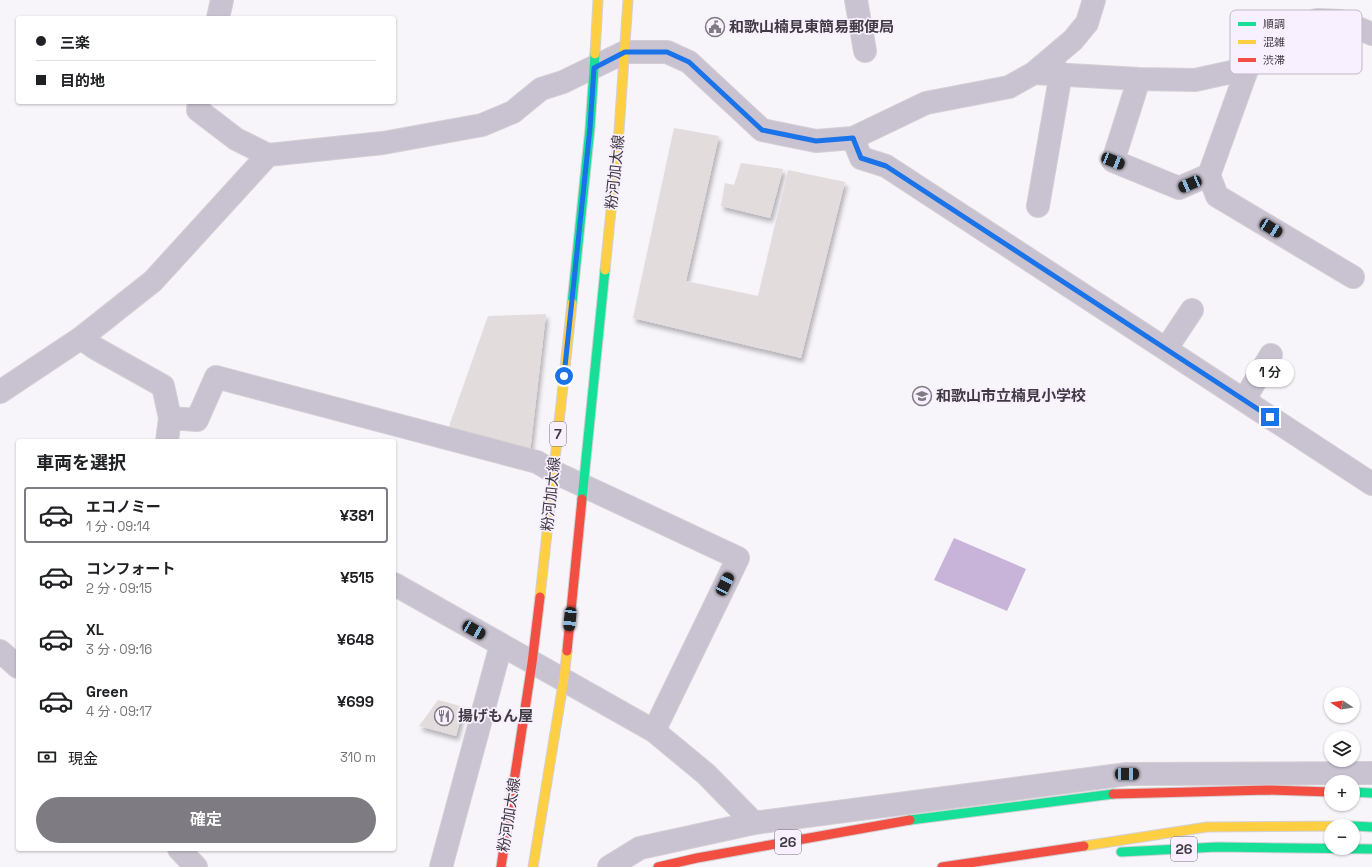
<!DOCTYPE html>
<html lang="ja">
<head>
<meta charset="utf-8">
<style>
  :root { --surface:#fff; --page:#f6f6f6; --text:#202124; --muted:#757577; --line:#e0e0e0; --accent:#7f7b83 }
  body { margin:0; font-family:"Space Grotesk","Noto Sans JP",sans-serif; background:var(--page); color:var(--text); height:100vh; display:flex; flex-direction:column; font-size:15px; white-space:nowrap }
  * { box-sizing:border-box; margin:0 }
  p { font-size:13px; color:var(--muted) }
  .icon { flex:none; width:22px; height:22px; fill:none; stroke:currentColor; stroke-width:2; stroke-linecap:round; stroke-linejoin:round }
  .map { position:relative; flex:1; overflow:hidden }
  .drawer { position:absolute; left:16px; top:439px; width:380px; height:412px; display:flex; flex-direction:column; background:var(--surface); border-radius:4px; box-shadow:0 1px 3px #0004 }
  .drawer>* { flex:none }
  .hud { position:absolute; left:16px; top:16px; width:380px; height:88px; border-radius:4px; box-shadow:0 1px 3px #0004; display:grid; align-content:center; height:88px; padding:0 20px; background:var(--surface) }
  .needle { width:26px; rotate:282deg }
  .fabs { position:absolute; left:1324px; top:687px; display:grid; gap:8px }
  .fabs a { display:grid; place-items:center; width:36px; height:36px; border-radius:50%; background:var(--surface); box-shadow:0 1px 3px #0004; font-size:20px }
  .end { position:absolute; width:18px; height:18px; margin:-9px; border:5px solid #1a73e8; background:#fff; box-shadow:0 0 0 2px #fff }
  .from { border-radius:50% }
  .bubble { position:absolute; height:28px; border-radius:14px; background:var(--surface); box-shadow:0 1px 3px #0004; font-size:13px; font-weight:600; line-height:28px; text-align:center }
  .car { position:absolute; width:12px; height:24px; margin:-12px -6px; border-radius:5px; box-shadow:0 0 3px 1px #0007; background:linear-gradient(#222 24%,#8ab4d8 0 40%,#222 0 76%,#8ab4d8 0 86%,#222 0) }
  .hud b { display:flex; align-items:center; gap:14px; height:38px; font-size:15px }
  .hud b+b { border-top:1px solid var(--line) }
  .hud i { width:10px; height:10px; background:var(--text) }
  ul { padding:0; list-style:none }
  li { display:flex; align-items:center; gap:12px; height:56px; margin:0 8px 6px; padding:0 12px; border:2px solid transparent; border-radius:4px }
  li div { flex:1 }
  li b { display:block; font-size:15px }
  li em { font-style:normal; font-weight:600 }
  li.selected { border-color:var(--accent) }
  li>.icon { width:36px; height:36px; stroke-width:1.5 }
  h2 { padding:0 20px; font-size:18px; line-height:48px }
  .pay { display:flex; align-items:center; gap:10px; height:44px; padding:0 20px; font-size:15px }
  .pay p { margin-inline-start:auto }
  .cta { display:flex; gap:8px; margin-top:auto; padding:8px 20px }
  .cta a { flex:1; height:46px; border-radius:24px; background:var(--accent); color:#fff; font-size:16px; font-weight:600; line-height:46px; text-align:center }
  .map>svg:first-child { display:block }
  .water { fill:#c8b3d9 }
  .building { fill:#e2dddc; filter:url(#shadow) }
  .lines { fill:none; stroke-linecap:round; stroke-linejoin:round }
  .street-casing { stroke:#d2d0d5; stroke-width:24 }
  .fast-casing { stroke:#d2d0d5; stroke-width:11 }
  .slow-casing { stroke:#d2d0d5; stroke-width:11 }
  .jam-casing { stroke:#d2d0d5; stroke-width:11 }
  .street { stroke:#c9c2d0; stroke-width:22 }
  .fast { stroke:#16e098; stroke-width:9 }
  .slow { stroke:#ffcf43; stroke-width:9 }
  .jam { stroke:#f24e42; stroke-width:9 }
  .route { stroke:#1a73e8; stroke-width:5 }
  .labels { text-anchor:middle; stroke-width:3.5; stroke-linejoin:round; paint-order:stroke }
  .shield { fill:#f8f0fe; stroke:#76717b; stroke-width:1 }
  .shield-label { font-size:14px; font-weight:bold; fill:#3f3a43 }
  .poi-label { font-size:15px; font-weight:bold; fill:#3f3a43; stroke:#f8f0fe; text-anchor:start }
  .street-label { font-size:15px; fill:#3f3a43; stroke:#f8f0fe }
  .key { fill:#f8f0fe; stroke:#c0b9c6; stroke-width:1 }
  .key-label { font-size:11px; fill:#3f3a43 }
</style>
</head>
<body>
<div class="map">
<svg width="1372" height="867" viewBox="0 0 1372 867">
  <defs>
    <filter id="shadow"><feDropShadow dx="2.5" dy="4.5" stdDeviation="2" flood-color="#0004"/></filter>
  </defs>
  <rect width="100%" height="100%" fill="#f7f4fa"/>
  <path class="water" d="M954,538L1026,569L1007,611L934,580Z"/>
  <path class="building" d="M674,128L719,136L686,281L758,296L788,170L845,182L801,358L633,318Z
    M741,163L783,169L770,218L721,206L725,183L734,185Z
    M546,314L530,452L446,435L488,316Z
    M438,700L464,707L456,736L419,726Z"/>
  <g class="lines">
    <defs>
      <path id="street" d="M856,0L865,51
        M218,18L222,0
        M1249,64L1209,175L1217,196L1353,277
        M1034,73L1073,40L1087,23L1094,0
        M1139,79L1113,161L1179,188L1209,175
        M199,102L198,110L236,139L268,155
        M853,138L861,158L886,166L1372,484
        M1038,206L1061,73
        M81,338L95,348L163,386L170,418L167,441
        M1166,349L1192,310
        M0,392L81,338L153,281L268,155L383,143L482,125L513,112L541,89L563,82L625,52H667L689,62L762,130L816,141L853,138L926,103L1009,87L1034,73L1139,79L1195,80L1236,71L1249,64L1296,26L1317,20L1341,21L1372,34
        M1244,400L1271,355
        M170,418L197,420L216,377L537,462L554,472L738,558L654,731L706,774L754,823
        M394,584L654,731
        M0,651L18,667
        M179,849L196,867
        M441,867L501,645
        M609,867L640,848L754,823L1127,774L1372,773"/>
      <path id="fast" d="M572,303L590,128L595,54
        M582,499L605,270
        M1353,792L1372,793
        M910,820L1113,794
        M1353,826L1372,827
        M1121,852L1217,847L1372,849"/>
      <path id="slow" d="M595,54L598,0
        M605,270L619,131L628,0
        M540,597L572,303
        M1084,846L1207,827L1350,826
        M533,867L564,678L567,651"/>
      <path id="jam" d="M567,651L582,499
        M1113,794L1268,790L1331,792
        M501,867L532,663L540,597
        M658,867L697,858L910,820
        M942,867L1084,846"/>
    </defs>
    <use href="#street" class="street-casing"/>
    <use href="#fast" class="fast-casing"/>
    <use href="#slow" class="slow-casing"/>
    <use href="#jam" class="jam-casing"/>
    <use href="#street" class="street"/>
    <use href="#fast" class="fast"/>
    <use href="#slow" class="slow"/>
    <use href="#jam" class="jam"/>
  </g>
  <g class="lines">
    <path class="route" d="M564,376L590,128L594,68L625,52H667L689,62L762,130L816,141L853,138L861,158L886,166L1270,417"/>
  </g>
  <defs>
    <symbol id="civic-ring" viewBox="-11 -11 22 22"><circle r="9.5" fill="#f8f0fe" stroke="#7f7b83" stroke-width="1.5"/><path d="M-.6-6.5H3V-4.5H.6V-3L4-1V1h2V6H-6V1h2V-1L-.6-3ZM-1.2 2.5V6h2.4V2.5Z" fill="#7f7b83"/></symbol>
    <symbol id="school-ring" viewBox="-11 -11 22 22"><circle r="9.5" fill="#f8f0fe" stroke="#7f7b83" stroke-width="1.5"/><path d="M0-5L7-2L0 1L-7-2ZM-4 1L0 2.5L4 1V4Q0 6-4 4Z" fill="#7f7b83"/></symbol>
    <symbol id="restaurant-ring" viewBox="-11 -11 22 22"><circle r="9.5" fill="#f8f0fe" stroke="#7f7b83" stroke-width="1.5"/><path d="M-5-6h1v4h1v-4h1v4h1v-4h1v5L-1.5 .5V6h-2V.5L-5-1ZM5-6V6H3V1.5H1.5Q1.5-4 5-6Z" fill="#7f7b83"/></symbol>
  </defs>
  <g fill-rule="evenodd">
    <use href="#civic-ring" x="704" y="16" width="22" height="22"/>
    <use href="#school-ring" x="911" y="385" width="22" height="22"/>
    <use href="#restaurant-ring" x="433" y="705" width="22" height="22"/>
  </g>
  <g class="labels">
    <g class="shield">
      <rect x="550" y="422" width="16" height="24" rx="3"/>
      <rect x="775" y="830" width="26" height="24" rx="3"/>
      <rect x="1171" y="837" width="26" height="24" rx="3"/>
    </g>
    <g class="shield-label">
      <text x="558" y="439">7</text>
      <text x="788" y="847">26</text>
      <text x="1184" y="854">26</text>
    </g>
    <g class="poi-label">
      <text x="729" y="32">和歌山楠見東簡易郵便局</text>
      <text x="936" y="401">和歌山市立楠見小学校</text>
      <text x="458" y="721">揚げもん屋</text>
    </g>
    <g class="street-label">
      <text transform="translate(615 172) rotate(-84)" y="5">粉河加太線</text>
      <text transform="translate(551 494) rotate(-84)" y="5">粉河加太線</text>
      <text transform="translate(509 815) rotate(-81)" y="5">粉河加太線</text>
    </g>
  </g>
  <rect x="1230" y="10" width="132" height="64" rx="6" class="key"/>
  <rect x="1238" y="22" width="18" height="4" fill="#16e098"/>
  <rect x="1238" y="40" width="18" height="4" fill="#ffcf43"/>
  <rect x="1238" y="58" width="18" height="4" fill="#f24e42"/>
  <g class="key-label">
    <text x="1263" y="28">順調</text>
    <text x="1263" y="46">混雑</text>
    <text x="1263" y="64">渋滞</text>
  </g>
</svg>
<div class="fabs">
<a><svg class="needle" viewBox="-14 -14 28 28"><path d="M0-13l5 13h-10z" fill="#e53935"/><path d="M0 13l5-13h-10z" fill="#757577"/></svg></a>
<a><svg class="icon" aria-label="layers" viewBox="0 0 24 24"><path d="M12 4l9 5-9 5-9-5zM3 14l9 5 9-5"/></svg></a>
<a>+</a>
<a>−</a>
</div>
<i class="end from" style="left:564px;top:376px"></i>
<i class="end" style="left:1270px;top:417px"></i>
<div class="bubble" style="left:1246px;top:359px;width:48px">1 分</div>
<i class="car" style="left:1113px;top:161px;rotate:112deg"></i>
<i class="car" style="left:1190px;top:184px;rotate:247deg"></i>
<i class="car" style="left:1271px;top:228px;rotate:121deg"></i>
<i class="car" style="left:725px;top:584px;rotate:26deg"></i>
<i class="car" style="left:570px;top:619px;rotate:186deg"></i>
<i class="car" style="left:474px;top:630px;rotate:120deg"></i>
<i class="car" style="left:1127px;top:774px;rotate:90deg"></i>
<div class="hud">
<b><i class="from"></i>三楽</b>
<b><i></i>目的地</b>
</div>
<section class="drawer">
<h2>車両を選択</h2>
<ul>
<li class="selected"><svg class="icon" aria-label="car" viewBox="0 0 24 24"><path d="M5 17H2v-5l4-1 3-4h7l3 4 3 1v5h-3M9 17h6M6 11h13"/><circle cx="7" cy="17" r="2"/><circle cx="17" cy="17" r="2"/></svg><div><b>エコノミー</b><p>1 分 · 09:14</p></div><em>¥381</em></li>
<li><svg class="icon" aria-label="car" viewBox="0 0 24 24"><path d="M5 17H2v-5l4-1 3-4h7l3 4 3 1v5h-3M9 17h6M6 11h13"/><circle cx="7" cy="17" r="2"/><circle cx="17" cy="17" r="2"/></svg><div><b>コンフォート</b><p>2 分 · 09:15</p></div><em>¥515</em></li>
<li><svg class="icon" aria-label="car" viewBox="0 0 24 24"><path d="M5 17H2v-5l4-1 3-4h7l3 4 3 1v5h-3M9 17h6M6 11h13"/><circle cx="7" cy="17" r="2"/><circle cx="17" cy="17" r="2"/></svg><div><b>XL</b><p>3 分 · 09:16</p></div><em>¥648</em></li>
<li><svg class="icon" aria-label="car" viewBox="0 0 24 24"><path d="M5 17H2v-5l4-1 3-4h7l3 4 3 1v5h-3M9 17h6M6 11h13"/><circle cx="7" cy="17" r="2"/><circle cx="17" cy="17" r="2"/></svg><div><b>Green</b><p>4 分 · 09:17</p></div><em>¥699</em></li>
</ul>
<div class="pay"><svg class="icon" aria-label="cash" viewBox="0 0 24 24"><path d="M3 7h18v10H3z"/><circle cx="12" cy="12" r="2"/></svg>現金<p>310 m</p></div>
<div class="cta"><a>確定</a></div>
</section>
</div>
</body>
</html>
